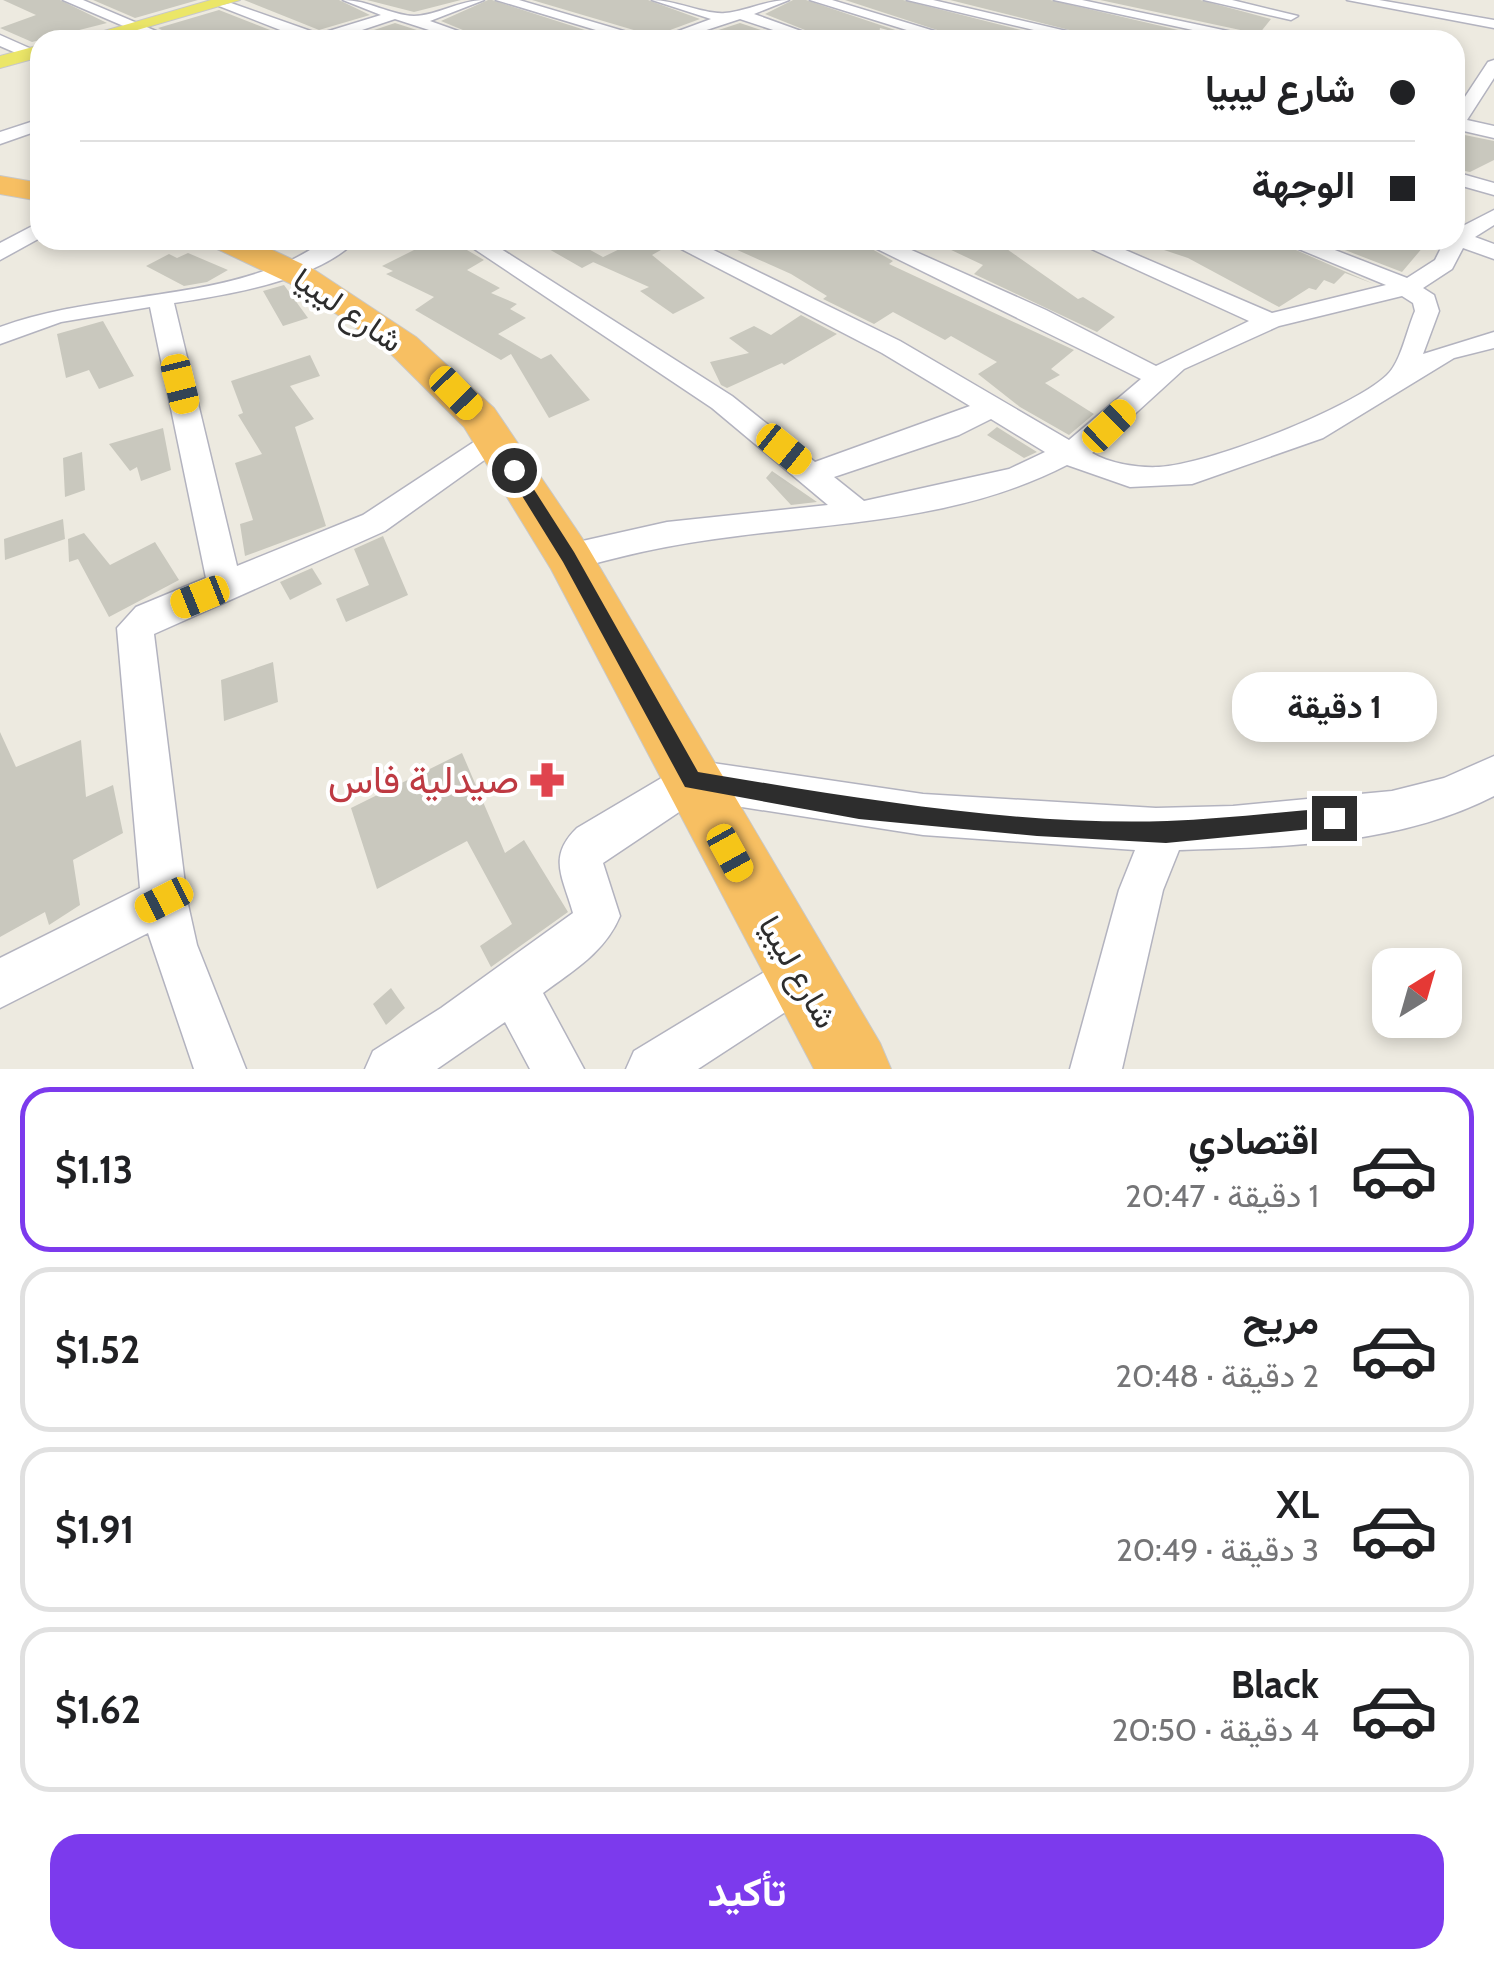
<!DOCTYPE html>
<html lang="ar">
<head>
<meta charset="utf-8">
<style>
  :root { --surface:#fff; --page:#f2f2f2; --text:#202124; --muted:#757577; --line:#e0e0e0; --accent:#7c3aed }
  body { margin:0; font-family:Cabin,Vazirmatn,sans-serif; background:var(--page); color:var(--text); direction:rtl; height:100vh; display:flex; flex-direction:column; font-size:38px; white-space:nowrap }
  * { box-sizing:border-box; margin:0 }
  p { font-size:32px; color:var(--muted) }
  .icon { flex:none; width:55px; height:55px; fill:none; stroke:currentColor; stroke-width:2; stroke-linecap:round; stroke-linejoin:round }
  .map { position:relative; height:1069px; overflow:hidden; direction:ltr }
  .panel { display:flex; flex-direction:column; background:var(--surface); flex:1 }
  .panel>* { flex:none }
  .hud { position:absolute; left:30px; top:30px; width:1435px; height:220px; border-radius:30px; box-shadow:0 5px 15px #0003; direction:rtl; display:grid; align-content:center; height:220px; padding:0 50px; background:var(--surface) }
  .needle { width:65px; rotate:37deg }
  .buttons { position:absolute; left:1372px; top:948px; display:grid; gap:20px }
  .buttons a { display:grid; place-items:center; width:90px; height:90px; border-radius:20px; background:var(--surface); box-shadow:0 5px 15px #0003; font-size:50px }
  .end { position:absolute; width:45px; height:45px; margin:-22px; border:12px solid #2d2d2d; background:#fff; box-shadow:0 0 0 5px #fff }
  .from { border-radius:50% }
  .bubble { position:absolute; height:70px; border-radius:30px; background:var(--surface); box-shadow:0 5px 15px #0003; font-size:32px; font-weight:700; line-height:70px; text-align:center; direction:rtl }
  .car { position:absolute; width:30px; height:60px; margin:-30px -15px; border-radius:12px; box-shadow:0 0 8px 2px #0007; background:linear-gradient(#f5c518 24%,#345 0 40%,#f5c518 0 76%,#345 0 86%,#f5c518 0) }
  .hud b { display:flex; align-items:center; gap:35px; height:95px; font-size:38px }
  .hud b+b { border-top:2px solid var(--line) }
  .hud i { width:25px; height:25px; background:var(--text) }
  ul { padding:18px 0 0; list-style:none }
  li { display:flex; align-items:center; gap:30px; height:165px; margin:0 20px 15px; padding:0 30px; border:5px solid var(--line); border-radius:30px }
  li div { flex:1 }
  li b { display:block; font-size:38px }
  li em { font-style:normal; font-weight:700 }
  li.on { border-color:var(--accent) }
  li>.icon { width:90px; height:90px; stroke-width:1.5 }
  .primary-button { display:flex; gap:20px; margin-top:auto; padding:20px 50px }
  .primary-button a { flex:1; height:115px; border-radius:30px; background:var(--accent); color:#fff; font-size:40px; font-weight:700; line-height:115px; text-align:center }
  .map>svg:first-child { display:block }
  .building { fill:#c9c8be }
  .lines { fill:none; stroke-linecap:round; stroke-linejoin:round }
  .minor-casing { stroke:#b3b3bf; stroke-width:3 }
  .major-casing { stroke:#c8c8c8; stroke-width:2 }
  .highway-casing { stroke:#c8c8c8; stroke-width:2 }
  .minor { fill:#fff; fill-rule:evenodd }
  .major { fill:#ebe668; fill-rule:evenodd }
  .highway { fill:#f7bf62; fill-rule:evenodd }
  .route { fill:#2d2d2d }
  .labels { text-anchor:middle; stroke-width:8; stroke-linejoin:round; paint-order:stroke }
  .street-label { font-size:32px; fill:#2d2d2d; stroke:#fff }
  .near-health-label { font-size:38px; fill:#be3a42; stroke:#fff; text-anchor:end }
</style>
</head>
<body>
<div class="map">
<svg width="1494" height="1069" viewBox="0 0 1494 1069">
  <rect width="100%" height="100%" fill="#edeae0"/>
  <path class="building" d="M3,0H60L107,23L32,42L0,28L36,15Z
    M93,0H198L135,18Z
    M244,0H339L370,15L319,30Z
    M367,0H461L414,12Z
    M488,0H492L616,40H487L441,21Z
    M532,0H648L700,19L654,36Z
    M793,0H806L925,40L880,28L878,40H830L765,14Z
    M845,0H903L1060,40H968Z
    M950,0H1050L1221,40H1109Z
    M1100,0H1200L1271,19L1259,34Z
    M219,10L296,40H181L158,28Z
    M395,23L448,40H344Z
    M740,23L791,40H688Z
    M1455,133L1494,141V160L1470,172L1455,169Z
    M434,240H450L484,260L467,270L500,288L491,293L517,304L510,309L526,318L498,334L541,359L551,354L590,400L549,418L511,354L501,360L415,310L434,297L386,274L393,271L382,266Z
    M533,240H572L603,257L582,268Z
    M638,240H661L668,246L652,255L705,298L673,314L640,291L649,287L593,262Z
    M715,240H856L893,261L889,264L1074,350L1051,369L1060,375L1045,383L1094,414L1069,435L1020,407L978,374L997,362L951,336L945,340L893,312L874,324L823,299L827,296L791,274Z
    M930,240H994L1078,299L1083,297L1115,317L1097,332L974,274L983,265Z
    M1147,240H1273L1374,284L1345,273L1334,284L1324,280L1316,290L1309,288L1279,307L1188,258L1146,244Z
    M1319,240H1429L1402,272Z
    M188,253L228,270L207,282L184,286L146,266L169,254L177,258Z
    M284,285L308,318L283,326L263,291Z
    M801,315L837,334L784,365L782,363L727,388L721,385L710,362L749,353L729,338L754,326L771,335Z
    M103,321L134,376L99,389L89,370L66,378L57,334Z
    M310,355L320,376L290,386L314,419L295,427L326,526L245,556L240,524L253,520L235,463L262,454L238,415L243,413L231,381Z
    M997,427L1037,452L1024,458L987,435Z
    M163,428L171,470L141,481L137,467L130,471L109,444Z
    M82,452L85,490L65,497L63,458Z
    M772,471L817,502L791,505L766,478Z
    M63,519L65,539L5,560L4,539Z
    M84,533L110,565L155,542L179,580L109,617L78,559L69,562L68,539Z
    M383,536L408,595L346,622L336,599L369,585L354,549Z
    M312,568L322,584L290,600L280,582Z
    M273,662L278,702L224,721L221,680Z
    M0,732L16,767L81,740L86,797L113,785L123,833L73,860L80,905L49,925L45,912L0,937Z
    M462,753L505,853L524,840L568,912L491,967L480,946L512,924L467,841L377,889L351,808Z
    M391,988L405,1008L386,1025L373,1004Z"/>
  <g class="lines">
    <defs>
      <path id="minor" d="M63,0H83L177,40H156Z
        M343,0C368,0 390,15 414,16C436,16 460,0 484,0L430,21L483,40H460L395,19L332,40H306L219,6L231,3L319,34L381,15Z
        M496,0H519L654,40L711,19L652,0C675,0 706,15 725,13C746,11 766,0 789,0L754,14L826,40H803L740,19L676,40H629Z
        M810,0H832L964,40H939Z
        M907,0H933L1105,40H1076Z
        M1054,0H1082L1270,40H1239Z
        M1204,0H1232L1298,16L1291,20Z
        M1347,0H1379L1494,20V28Z
        M0,35L36,51L38,54L30,59L0,46Z
        M1494,60V78L1467,120L1494,126V138L1455,129V112L1488,62Z
        M40,119V130L0,144V132Z
        M1455,172L1494,183V195L1455,184Z
        M1494,210V225L1475,237L1494,244V259L1463,248L1452,269L1423,288L1434,295L1439,311L1423,354L1494,332V348L1454,358L1323,438L1192,484L1130,487L1067,465C941,530 800,521 666,547C633,553 601,562 569,570L557,566L552,557L557,548L569,544L667,522L828,505L712,408L461,240H487L732,396L815,462L970,406L882,353L664,240H693L900,341L1069,440L1141,379L859,240H889L1046,310L1156,366L1249,321L1072,240H1102L1272,313L1386,285L1277,240H1309L1407,278L1435,260L1445,240H1455V230ZM1402,296L1413,303L1415,311C1407,329 1401,362 1387,375C1353,408 1207,465 1159,467C1138,468 1111,464 1092,453L1184,369L1279,326ZM991,419L1045,452L1009,469L864,501L834,477L959,435Z
        M40,222V238L0,260V243Z
        M328,240H356C320,280 226,295 174,303L237,566L363,515L486,434H506L511,441L385,531L154,634L187,900L197,945L246,1069H194L148,933L0,1008V958L140,888L117,628L136,607L206,578L150,307L61,322L0,344V327C90,294 191,301 280,265C297,259 312,248 328,240Z
        M1494,756V796C1399,845 1285,847 1179,850L1163,890L1122,1069H1070L1119,890L1135,850L923,835L697,800L603,863L620,916C605,952 574,970 543,993L584,1069H530L505,1022L437,1069H365L373,1051L441,1008L573,913C563,877 547,857 577,828L692,760L923,794L1156,808L1233,806L1392,791L1444,778Z
        M799,951L816,958L823,975L816,992L698,1069H626L634,1051Z"/>
      <path id="major" d="M211,0H240L103,40H73Z
        M40,45V57L0,68V56Z"/>
      <path id="highway" d="M0,176L40,183V201L0,194Z
        M209,240H251L313,269L416,337L494,408L586,544L880,1043L891,1069H814L551,569L464,427L390,353L341,317L289,283L213,247Z"/>
    </defs>
    <use href="#minor" class="minor-casing"/>
    <use href="#major" class="major-casing"/>
    <use href="#highway" class="highway-casing"/>
    <use href="#minor" class="minor"/>
    <use href="#major" class="major"/>
    <use href="#highway" class="highway"/>
  </g>
  <path class="route" d="M514,464L519,466L574,552L698,772C850,797 1014,826 1167,821C1223,819 1279,812 1334,808L1342,811V826L1166,843L1037,836L859,819L685,787L563,562L506,470Z"/>
  <defs>
    <symbol id="pharmacy-bare" viewBox="-9 -9 18 18"><path d="M-2-6h4v4h4v4h-4v4h-4v-4h-4v-4h4Z" fill="#e0444e" stroke="#fff" stroke-width="2.5" paint-order="stroke"/></symbol>
  </defs>
  <g fill-rule="evenodd">
    <use href="#pharmacy-bare" x="522" y="755" width="50" height="50"/>
  </g>
  <g class="labels">
    <g class="street-label">
      <text transform="translate(348 310) rotate(34)" y="11">شارع ليبيا</text>
      <text transform="translate(798 972) rotate(60)" y="11">شارع ليبيا</text>
    </g>
    <g class="near-health-label">
      <text x="519" y="793">صيدلية فاس</text>
    </g>
  </g>
</svg>
<div class="buttons">
<a><svg class="needle" viewBox="-14 -14 28 28"><path d="M0-13l5 13h-10z" fill="#e53935"/><path d="M0 13l5-13h-10z" fill="#757577"/></svg></a>
</div>
<i class="end from" style="left:514px;top:470px"></i>
<i class="end" style="left:1334px;top:818px"></i>
<div class="bubble" style="left:1232px;top:672px;width:205px">1 دقيقة</div>
<i class="car" style="left:180px;top:384px;rotate:166deg"></i>
<i class="car" style="left:456px;top:393px;rotate:136deg"></i>
<i class="car" style="left:1109px;top:426px;rotate:46deg"></i>
<i class="car" style="left:784px;top:449px;rotate:129deg"></i>
<i class="car" style="left:200px;top:597px;rotate:248deg"></i>
<i class="car" style="left:730px;top:853px;rotate:151deg"></i>
<i class="car" style="left:164px;top:900px;rotate:243deg"></i>
<div class="hud">
<b><i class="from"></i>شارع ليبيا</b>
<b><i></i>الوجهة</b>
</div>
</div>
<section class="panel">
<ul>
<li class="on"><svg class="icon" aria-label="car" viewBox="0 0 24 24"><path d="M5 17H2v-5l4-1 3-4h7l3 4 3 1v5h-3M9 17h6M6 11h13"/><circle cx="7" cy="17" r="2"/><circle cx="17" cy="17" r="2"/></svg><div><b>اقتصادي</b><p>1 دقيقة · 20:47</p></div><em>$1.13</em></li>
<li><svg class="icon" aria-label="car" viewBox="0 0 24 24"><path d="M5 17H2v-5l4-1 3-4h7l3 4 3 1v5h-3M9 17h6M6 11h13"/><circle cx="7" cy="17" r="2"/><circle cx="17" cy="17" r="2"/></svg><div><b>مريح</b><p>2 دقيقة · 20:48</p></div><em>$1.52</em></li>
<li><svg class="icon" aria-label="car" viewBox="0 0 24 24"><path d="M5 17H2v-5l4-1 3-4h7l3 4 3 1v5h-3M9 17h6M6 11h13"/><circle cx="7" cy="17" r="2"/><circle cx="17" cy="17" r="2"/></svg><div><b>XL</b><p>3 دقيقة · 20:49</p></div><em>$1.91</em></li>
<li><svg class="icon" aria-label="car" viewBox="0 0 24 24"><path d="M5 17H2v-5l4-1 3-4h7l3 4 3 1v5h-3M9 17h6M6 11h13"/><circle cx="7" cy="17" r="2"/><circle cx="17" cy="17" r="2"/></svg><div><b>Black</b><p>4 دقيقة · 20:50</p></div><em>$1.62</em></li>
</ul>
<div class="primary-button"><a>تأكيد</a></div>
</section>
</body>
</html>
